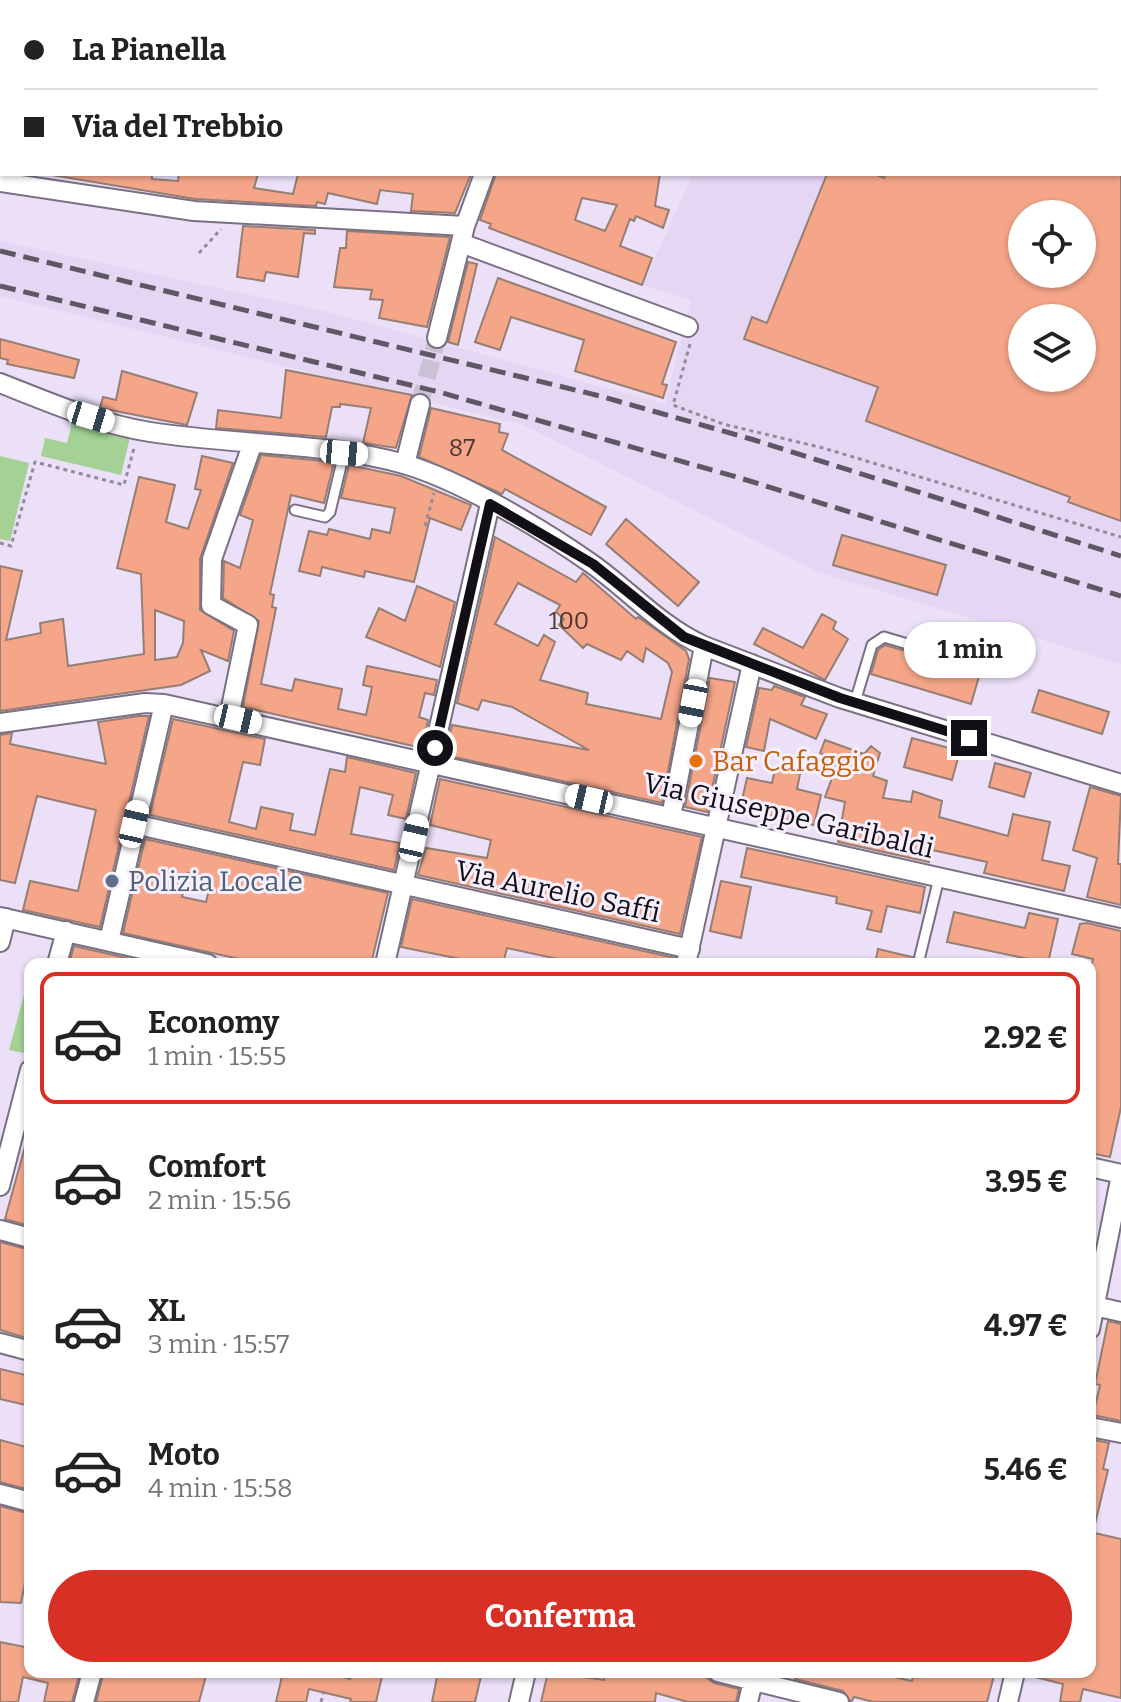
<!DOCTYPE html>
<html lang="it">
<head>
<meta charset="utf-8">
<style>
  :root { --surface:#fff; --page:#f6f6f6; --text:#222; --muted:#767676; --line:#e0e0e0; --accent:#d93025 }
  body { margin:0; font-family:Bitter,serif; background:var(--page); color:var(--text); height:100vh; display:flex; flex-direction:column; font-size:30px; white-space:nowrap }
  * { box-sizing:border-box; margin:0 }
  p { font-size:26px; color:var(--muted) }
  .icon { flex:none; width:44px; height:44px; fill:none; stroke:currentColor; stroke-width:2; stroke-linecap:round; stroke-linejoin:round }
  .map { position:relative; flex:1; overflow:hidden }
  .panel { position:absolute; left:24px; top:958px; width:1072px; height:720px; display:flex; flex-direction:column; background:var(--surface); border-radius:16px; box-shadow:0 2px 6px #0004 }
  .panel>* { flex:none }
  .top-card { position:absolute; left:0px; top:0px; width:1122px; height:176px; box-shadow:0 2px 6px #0004; display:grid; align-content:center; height:176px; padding:0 24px; background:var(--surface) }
  .buttons { position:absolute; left:1008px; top:200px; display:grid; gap:16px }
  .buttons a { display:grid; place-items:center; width:88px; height:88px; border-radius:50%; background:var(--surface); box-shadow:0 2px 6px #0004; font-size:40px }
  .end { position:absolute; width:36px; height:36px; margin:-18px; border:10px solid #130f17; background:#fff; box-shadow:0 0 0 4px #fff }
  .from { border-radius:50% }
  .bubble { position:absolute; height:56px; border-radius:28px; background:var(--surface); box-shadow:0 2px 6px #0004; font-size:26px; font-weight:700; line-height:56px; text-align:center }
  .car { position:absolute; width:24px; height:48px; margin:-24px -12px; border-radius:10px; box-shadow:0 0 6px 2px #0007; background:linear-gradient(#fff 24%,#345 0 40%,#fff 0 76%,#345 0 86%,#fff 0) }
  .top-card b { display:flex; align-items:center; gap:28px; height:76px; font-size:30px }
  .top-card b+b { border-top:2px solid var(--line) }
  .top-card i { width:20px; height:20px; background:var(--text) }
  ul { padding:14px 0 0; list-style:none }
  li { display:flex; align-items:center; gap:24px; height:132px; margin:0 16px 12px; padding:0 8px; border:4px solid transparent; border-radius:16px }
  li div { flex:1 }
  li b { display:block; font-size:30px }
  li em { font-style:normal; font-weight:700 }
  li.selected { border-color:var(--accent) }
  li>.icon { width:72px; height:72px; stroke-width:1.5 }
  .primary-button { display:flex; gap:16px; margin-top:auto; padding:16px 24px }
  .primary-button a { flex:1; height:92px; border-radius:48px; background:var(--accent); color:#fff; font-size:32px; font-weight:700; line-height:92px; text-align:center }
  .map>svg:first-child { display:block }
  .built { fill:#e5d6f4; fill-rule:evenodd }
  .green { fill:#a3d294 }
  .building { fill:#f5a689; stroke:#967e75; stroke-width:2; fill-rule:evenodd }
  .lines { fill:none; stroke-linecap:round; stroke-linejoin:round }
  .street-tunnel { stroke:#cbc1d5; stroke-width:18; stroke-dasharray:18 9; stroke-linecap:butt }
  .lane-casing { stroke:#7a7084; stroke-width:13 }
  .street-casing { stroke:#7a7084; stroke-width:22 }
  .secondary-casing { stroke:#7a7084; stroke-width:30 }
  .path { stroke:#938a9b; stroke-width:3; stroke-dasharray:4 4; stroke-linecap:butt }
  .lane { stroke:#fff; stroke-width:9 }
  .street { stroke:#fff; stroke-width:18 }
  .secondary { stroke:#fff; stroke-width:26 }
  .rail { stroke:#5e5764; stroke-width:5; stroke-dasharray:16 8; stroke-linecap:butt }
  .route { stroke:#130f17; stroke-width:10 }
  .food-dot { fill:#e8710a; stroke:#f6effd; stroke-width:3 }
  .service-dot { fill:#5c6f8a; stroke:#f6effd; stroke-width:3 }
  .labels { text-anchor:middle; stroke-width:6; stroke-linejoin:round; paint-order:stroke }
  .number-label { font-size:24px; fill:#4c3534 }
  .food-label { font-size:28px; fill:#c56008; stroke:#f6effd; text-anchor:start }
  .street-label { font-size:28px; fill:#130f17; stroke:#f6effd }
  .service-label { font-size:28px; fill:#4e5e75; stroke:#f6effd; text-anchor:start }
</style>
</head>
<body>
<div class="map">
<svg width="1121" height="1702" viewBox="0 0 1121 1702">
  <rect width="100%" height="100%" fill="#ebe0f7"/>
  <path class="built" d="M1121,37V664L818,572L523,425L0,296V241L320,310L665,404L691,300L643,285L693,174H1120ZM1022,214H1082V274H1022ZM1022,318H1082V378H1022Z"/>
  <path class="green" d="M72,423L130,437L121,475L41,456L45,438L67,443Z
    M0,456L29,463L10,541L0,539Z
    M28,980L30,981L29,1054L9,1050Z"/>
  <path class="building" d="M46,174H152V179L178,181L179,174H258L254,188L293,194L298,174H471L455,213L411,211L413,194L380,190L377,204L328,193L325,204L317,202L316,206L195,199Z
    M496,174H660L655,206L669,210L663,228L636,216L634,221L630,219L620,246L652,258L642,285L489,228L491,224L480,220ZM582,198L617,205L605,231L575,220Z
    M827,174H874L884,178L886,174H1121V521L1068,502L1070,497L866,421L878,387L744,339L752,317L767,323ZM1022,214H1082V274H1022ZM1022,318H1082V378H1022Z
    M243,226L315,230V234L304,233L298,277L266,272L264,281L237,277Z
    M347,231L450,237L427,327L379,318L383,300L370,299L372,290L334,287L340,248H346Z
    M468,262L477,264L458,345L448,342Z
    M498,278L676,342L662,384L667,385L663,398L575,371L584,340L511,317L500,350L475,342Z
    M0,339L79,360L74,378L7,364L8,360L0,358Z
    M286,370L412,395L396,448L363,443L371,408L340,404V407H332L326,437L216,428L218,410L281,418Z
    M122,371L197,393L187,425L100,408L103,397L116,400Z
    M431,408L500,424L499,432L508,434L502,450L606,507L591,535L505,489L502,494L419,457Z
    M261,455L334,462L324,503L291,495L270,594L274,595L272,607L276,608L261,684L292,691L295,679L342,689L338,709L366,715L372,687L363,685L367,666L437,680L434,695L425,693L419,717L428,720L422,748L243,707L259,621L223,598L224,561L240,568L253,520L240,515Z
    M202,456L233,463L200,559V610L234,631L228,661L201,650L210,671L181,685L0,711V566L22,571L6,640L41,633L40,623L63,619L68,666L144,654L141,574L117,568L139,477L175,485L166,522L188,529L201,490L195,489ZM155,610L184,621L183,643L177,657L155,660Z
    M349,465L401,476L471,505L461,530L430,518L414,582L365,571L364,577L322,567L320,576L299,571L309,531L327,535L329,529L370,539L372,529L390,533L395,508L341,498Z
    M626,519L699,582L678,606L606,544Z
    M842,535L946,565L937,595L833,565Z
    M495,537L576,582L583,573L636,619L638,617L686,651L689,659L662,803L445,755L452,725L589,750L512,707L482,700L478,710L457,703ZM518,583L560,605L556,612L564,619L559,625L583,648L587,644L621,660L627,651L643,662L646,648L668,663L672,672L661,719L586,704L588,693L540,680L555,642L544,635L538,646L495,624Z
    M417,586L455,602L440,667L366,637L379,608L405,621Z
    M822,614L836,622L833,629L848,639L825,680L754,644L763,628L803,648Z
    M885,645L980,673L971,704L871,674L878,650Z
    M710,678L735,682L707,812L685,807Z
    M774,686L805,697L801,705L827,714L816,739L770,719L764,751L746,747L759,688L772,690Z
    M1039,690L1109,712L1102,734L1032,712Z
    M139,716H149L100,927L23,910L30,881L78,891L96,810L37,796L15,883L0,880V735L12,733L10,744L106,764L98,722Z
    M173,719L265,739L260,765L243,762L229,822L256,829L261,807L293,814L290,830L315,835L330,769L345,772L347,757L416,773L406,819L388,815L393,795L360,787L351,834L400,843L394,870L150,815Z
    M912,738L960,751L952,780L904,767Z
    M825,740L864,754L871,746L880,753L873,776L887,781L883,798L911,802L913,791L942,801L939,817L1008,836L1013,814L1050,822L1042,860L1070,866L1064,891L984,873L987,862L932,850L929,862L838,842L845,802L825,797L835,770L823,765L826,756L820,753Z
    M995,763L1031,773L1024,797L989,787Z
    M775,769L800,774L797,789L821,795L814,825L740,809L747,778L772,783Z
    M440,779L702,837L680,934L418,875L426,848L487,858L491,840L430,825Z
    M1090,787L1121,796L1118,864H1121V905L1087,897L1097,858L1073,850Z
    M145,839L388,893L371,964H262L123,933ZM188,873L212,878L206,902L182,897Z
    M747,848L925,887L920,913L887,906L881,932L867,929L872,911L836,903L837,897L741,877Z
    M721,881L751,887L741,938L710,931Z
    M412,899L675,958L674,964H581L507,948L503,964H485L401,947Z
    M954,912L1025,928L1029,913L1058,919L1048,963L947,942Z
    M1087,923L1121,931V1107L1110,1157L1090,1153L1093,1084L1090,1083V972L1093,959L1072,954L1080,924Z
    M74,946L153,964H69Z
    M878,949L912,957L911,964H875Z
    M26,1143H30V1226L5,1219Z
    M0,1242L30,1250V1339L0,1330Z
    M1108,1321L1121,1324V1421L1093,1415L1100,1385L1095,1384Z
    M0,1369L30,1376V1406L0,1399Z
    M1090,1439L1109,1443L1103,1469L1108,1470L1095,1524L1090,1523Z
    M0,1440L30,1448V1490L0,1482Z
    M0,1506L30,1514V1574L27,1573L21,1603L0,1602Z
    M1090,1532L1121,1539V1698L1083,1689L1080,1702H1060L1063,1684L1035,1677L1036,1672H1090Z
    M0,1642L30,1648V1672H80L72,1702H44L48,1683L23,1677L18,1702H0Z
    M104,1672H207L199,1702H96Z
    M283,1672H323L350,1679L352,1672H383L376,1702H350L351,1699L309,1689L306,1702H276Z
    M438,1672H482L475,1702H432Z
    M548,1672L604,1680L606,1672H699L714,1683L739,1689L736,1702H688L656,1693L655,1702H541Z
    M796,1672H872L912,1681L914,1672H995L987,1702H874L854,1697L851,1702L843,1691L795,1679Z"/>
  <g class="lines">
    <path class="street-tunnel" d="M420,404L437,338"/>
    <defs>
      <path id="lane" d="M217,2L218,0
        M295,510L325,517L330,512L344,453
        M855,702L872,645L884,637L988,668
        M918,964L939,878"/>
      <path id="street" d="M541,2L542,0
        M0,156L2,153
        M0,182L194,211L465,226
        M461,243L688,327
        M437,338L465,226L484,174
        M0,383C48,402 99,424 150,432C231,445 328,442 404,464C462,481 542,529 592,564C630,591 660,626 704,646L840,698L1121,784
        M405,464L420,404
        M229,717L248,625L211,605L212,559L252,445
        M0,723L145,703L164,704L1121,918
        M671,817L704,646
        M134,824L690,949
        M0,917L208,964
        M109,941L164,704
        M0,942L6,918
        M57,964L66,931
        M385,964L490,504
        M686,964L752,664
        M1090,1167L1121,1174
        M0,1186L30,1070
        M0,1230L30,1238
        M1090,1305L1121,1312
        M1090,1329L1121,1175
        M0,1343L30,1351
        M1090,1427L1121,1433
        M0,1494L30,1502
        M718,1672L839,1702
        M84,1702L92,1672
        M519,1702L526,1672
        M748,1702L753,1681
        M1008,1702L1015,1672"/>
      <path id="secondary" d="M1093,0L1099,2
        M1120,8H1121"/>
    </defs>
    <use href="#lane" class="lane-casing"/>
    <use href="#street" class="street-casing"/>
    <use href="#secondary" class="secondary-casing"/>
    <path class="path" d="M403,2V0
      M199,253L221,229
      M690,344L673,405L723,424L823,448L1121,537
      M425,526L434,493
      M0,543L11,546L35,462L124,485L134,448
      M321,1702L324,1691"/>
    <use href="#lane" class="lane"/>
    <use href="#street" class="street"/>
    <use href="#secondary" class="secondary"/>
    <path class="rail" d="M0,251L600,396L751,439L1121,556
      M0,286L439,392L740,478L1121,596"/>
  </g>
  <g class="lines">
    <path class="route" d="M435,748L490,504L593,564L684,637L840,698L969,738"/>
  </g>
  <circle class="food-dot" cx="696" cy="761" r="8"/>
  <circle class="service-dot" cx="112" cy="881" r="8"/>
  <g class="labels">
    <g class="number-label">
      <text x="462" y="456">87</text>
      <text x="569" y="629">100</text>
    </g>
    <g class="food-label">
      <text x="712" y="771">Bar Cafaggio</text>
    </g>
    <g class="street-label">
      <text transform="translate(789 815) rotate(13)" y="10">Via Giuseppe Garibaldi</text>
      <text transform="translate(558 891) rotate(12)" y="10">Via Aurelio Saffi</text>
    </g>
    <g class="service-label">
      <text x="128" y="891">Polizia Locale</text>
    </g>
  </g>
</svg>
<div class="buttons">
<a><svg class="icon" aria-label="locate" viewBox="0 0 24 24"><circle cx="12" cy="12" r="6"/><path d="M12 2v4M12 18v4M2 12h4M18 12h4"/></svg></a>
<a><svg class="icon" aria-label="layers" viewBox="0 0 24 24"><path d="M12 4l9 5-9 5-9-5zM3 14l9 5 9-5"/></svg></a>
</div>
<i class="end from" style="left:435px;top:748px"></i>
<i class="end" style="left:969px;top:738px"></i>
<div class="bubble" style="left:904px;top:622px;width:132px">1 min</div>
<i class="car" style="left:91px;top:417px;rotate:107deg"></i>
<i class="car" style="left:344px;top:453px;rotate:95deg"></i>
<i class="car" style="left:693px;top:703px;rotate:191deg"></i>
<i class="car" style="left:238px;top:719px;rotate:103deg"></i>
<i class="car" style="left:589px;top:799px;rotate:283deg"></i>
<i class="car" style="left:134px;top:824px;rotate:13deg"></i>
<i class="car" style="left:414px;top:838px;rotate:13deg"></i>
<div class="top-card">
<b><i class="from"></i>La Pianella</b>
<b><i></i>Via del Trebbio</b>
</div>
<section class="panel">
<ul>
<li class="selected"><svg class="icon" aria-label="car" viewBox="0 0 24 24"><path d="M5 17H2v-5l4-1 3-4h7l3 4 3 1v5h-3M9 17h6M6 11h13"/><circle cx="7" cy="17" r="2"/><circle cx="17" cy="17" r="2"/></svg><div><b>Economy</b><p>1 min · 15:55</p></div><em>2.92 €</em></li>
<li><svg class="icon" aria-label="car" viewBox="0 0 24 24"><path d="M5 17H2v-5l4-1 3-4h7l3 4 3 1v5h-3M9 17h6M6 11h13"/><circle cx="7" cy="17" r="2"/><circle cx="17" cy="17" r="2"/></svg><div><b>Comfort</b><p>2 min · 15:56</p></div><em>3.95 €</em></li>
<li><svg class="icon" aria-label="car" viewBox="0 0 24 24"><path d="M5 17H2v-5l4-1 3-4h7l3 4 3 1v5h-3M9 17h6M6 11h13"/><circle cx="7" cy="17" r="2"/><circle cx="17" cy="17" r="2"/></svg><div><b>XL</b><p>3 min · 15:57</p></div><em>4.97 €</em></li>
<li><svg class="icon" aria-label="car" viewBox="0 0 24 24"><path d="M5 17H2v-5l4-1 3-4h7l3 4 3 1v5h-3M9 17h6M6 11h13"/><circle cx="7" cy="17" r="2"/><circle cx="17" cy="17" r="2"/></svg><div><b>Moto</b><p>4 min · 15:58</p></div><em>5.46 €</em></li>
</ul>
<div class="primary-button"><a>Conferma</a></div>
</section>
</div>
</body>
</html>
